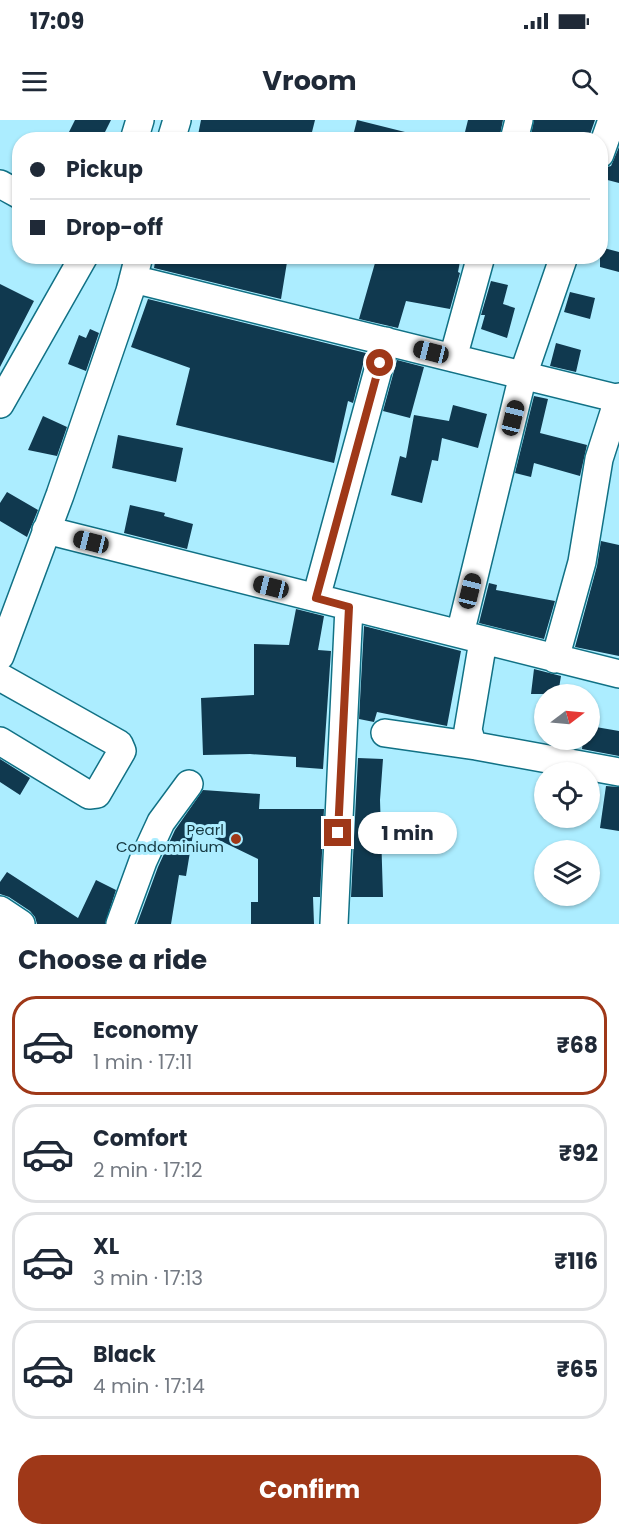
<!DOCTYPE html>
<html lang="en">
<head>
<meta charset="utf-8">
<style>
  :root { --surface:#fff; --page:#f6f6f7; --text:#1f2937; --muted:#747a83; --line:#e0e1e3; --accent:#9f3818 }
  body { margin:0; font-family:Poppins,sans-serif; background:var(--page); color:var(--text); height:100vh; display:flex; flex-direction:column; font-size:22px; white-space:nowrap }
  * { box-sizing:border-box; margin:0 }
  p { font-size:20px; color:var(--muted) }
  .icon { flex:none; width:33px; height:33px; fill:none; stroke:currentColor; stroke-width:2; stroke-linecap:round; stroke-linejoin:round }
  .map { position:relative; height:804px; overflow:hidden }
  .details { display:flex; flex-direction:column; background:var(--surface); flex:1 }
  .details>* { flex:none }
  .banner { position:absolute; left:12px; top:12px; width:596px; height:132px; border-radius:24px; box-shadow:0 2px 4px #0004; display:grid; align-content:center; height:132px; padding:0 18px; background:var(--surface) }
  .needle { width:39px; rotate:74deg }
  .buttons { position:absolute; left:534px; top:564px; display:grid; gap:12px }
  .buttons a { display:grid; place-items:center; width:66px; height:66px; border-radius:50%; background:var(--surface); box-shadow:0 2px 4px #0004; font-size:30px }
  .end { position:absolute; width:27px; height:27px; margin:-14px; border:8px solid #9f3818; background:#fff; box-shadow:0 0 0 3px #fff }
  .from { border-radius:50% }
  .bubble { position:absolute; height:42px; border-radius:21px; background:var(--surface); box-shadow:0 2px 4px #0004; font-size:20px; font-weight:700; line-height:42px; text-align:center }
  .car { position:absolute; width:18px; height:36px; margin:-18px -9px; border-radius:8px; box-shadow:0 0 4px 2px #0007; background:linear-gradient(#222 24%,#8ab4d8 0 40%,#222 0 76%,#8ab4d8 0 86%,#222 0) }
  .banner b { display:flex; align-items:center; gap:21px; height:57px; font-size:22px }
  .banner b+b { border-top:2px solid var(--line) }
  .banner i { width:15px; height:15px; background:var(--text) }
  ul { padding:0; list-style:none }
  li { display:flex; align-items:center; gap:18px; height:99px; margin:0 12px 9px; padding:0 6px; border:3px solid var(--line); border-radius:24px }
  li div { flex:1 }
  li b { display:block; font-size:22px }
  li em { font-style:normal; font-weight:700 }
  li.active { border-color:var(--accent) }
  li>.icon { width:54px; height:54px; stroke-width:1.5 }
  h2 { padding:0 18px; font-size:27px; line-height:72px }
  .primary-button { display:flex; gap:12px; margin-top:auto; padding:12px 18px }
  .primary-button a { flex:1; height:69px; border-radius:24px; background:var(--accent); color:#fff; font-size:24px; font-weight:700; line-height:69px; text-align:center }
  .status { display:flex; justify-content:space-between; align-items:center; height:42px; padding:0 30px; background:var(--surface); direction:ltr }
  .status svg { height:16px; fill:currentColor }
  header { display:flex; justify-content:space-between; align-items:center; height:78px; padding:0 18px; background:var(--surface); font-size:27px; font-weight:700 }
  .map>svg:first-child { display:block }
  .building { fill:#10394f }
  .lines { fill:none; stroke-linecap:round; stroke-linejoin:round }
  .minor-casing { stroke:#117185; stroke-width:30 }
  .minor { stroke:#fff; stroke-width:27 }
  .route { stroke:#9f3818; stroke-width:8 }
  .poi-dot { fill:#9f3818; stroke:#acedff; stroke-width:2 }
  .labels { text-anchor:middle; stroke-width:6; stroke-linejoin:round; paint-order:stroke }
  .poi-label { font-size:15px; fill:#153841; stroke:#acedff; text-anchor:end }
</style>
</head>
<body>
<div class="status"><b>17:09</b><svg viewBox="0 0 49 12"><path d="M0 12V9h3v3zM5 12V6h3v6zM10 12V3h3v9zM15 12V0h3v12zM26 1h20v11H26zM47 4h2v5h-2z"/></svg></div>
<header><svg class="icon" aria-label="menu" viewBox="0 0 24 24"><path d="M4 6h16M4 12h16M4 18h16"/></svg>Vroom<svg class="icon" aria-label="search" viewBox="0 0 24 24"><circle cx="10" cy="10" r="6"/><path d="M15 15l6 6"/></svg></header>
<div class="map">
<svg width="619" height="804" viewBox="0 0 619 804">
  <rect width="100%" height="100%" fill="#acedff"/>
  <path class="building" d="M75,0H111L101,20H65Z
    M201,0H315L310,20H226L198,15Z
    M357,0L413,14V20H352Z
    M468,0H503L499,20H463Z
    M534,0H595L588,20H530Z
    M619,27V63L600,58V49L611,46Z
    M600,127L619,132V152L600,147Z
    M156,136H288L281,179L154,148Z
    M377,136H461L458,152L460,153L450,189L406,181L398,208L359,199Z
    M491,161L508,165L503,184L515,188L507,218L481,209L485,195H481Z
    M0,164L34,181L0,247Z
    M570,172L595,178L590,199L564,192Z
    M148,179L366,233L353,283L348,281L334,343L176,305L190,248L131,227Z
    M90,209L99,213L86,251L68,244L79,215L86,218Z
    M556,223L581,230L576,252L550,246Z
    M397,240L424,247L410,298L383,291Z
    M534,276L548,279L540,313L587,325L580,356L534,343L531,357L515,353Z
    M453,285L487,294L478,328L442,318L438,341L432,340L422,383L391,375L400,336L406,338L414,295L449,301Z
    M43,296L67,307L57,336L28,330Z
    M118,315L183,328L176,362L112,348Z
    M7,372L38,390L27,417L0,401V383Z
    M130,385L165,393L164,396L193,404L187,429L124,413Z
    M601,421L619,425V536L575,527L597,446Z
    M489,463L497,465L496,470L555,481L544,519L479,503Z
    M296,489L324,496L318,530L331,531L323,649L296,647V637L250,634L203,635L201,578L254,575V524L289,525Z
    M364,506L461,531L447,606L377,592L374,602L359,599Z
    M534,549L561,556L558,574H531Z
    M590,606L619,611V636L582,629L583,620H590Z
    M358,638L383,639L380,680L383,777H351Z
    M0,639L30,658L20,675L0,662Z
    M606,666L619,667V711L600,708Z
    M203,670L260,674L259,689H324L320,777H313L314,804H251V782H258V739L194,708L186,756L179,755L171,804H137L158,747L175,710Z
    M7,752L78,798L96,760L116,770L105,804H37L35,797L30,791L9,777L0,774V762Z"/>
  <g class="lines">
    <defs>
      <path id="minor" d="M134,20L140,0
        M171,20L177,0
        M514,20L519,0
        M600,34L612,0
        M0,64L20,75
        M133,159L619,279
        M453,238L481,136
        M0,284L84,136
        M46,410L619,554
        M316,478L386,221
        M460,514L523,255L564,136
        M483,521L468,610L471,620L476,626L619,652
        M0,536L60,375L130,171L139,136
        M555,539L582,442L599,339L619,277
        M0,557L119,624L122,631L97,674L89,675L0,621
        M385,613L476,626
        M0,790L21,804
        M120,804L143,741L161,702L189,664
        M334,804L349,487"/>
    </defs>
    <use href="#minor" class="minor-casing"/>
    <use href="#minor" class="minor"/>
  </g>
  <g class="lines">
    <path class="route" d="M338,713L349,487L316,478L380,243"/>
  </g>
  <circle class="poi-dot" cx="236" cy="719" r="6"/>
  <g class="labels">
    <g class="poi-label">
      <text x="224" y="715">Pearl<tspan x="224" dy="17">Condominium</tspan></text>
    </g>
  </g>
</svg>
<div class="buttons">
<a><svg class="needle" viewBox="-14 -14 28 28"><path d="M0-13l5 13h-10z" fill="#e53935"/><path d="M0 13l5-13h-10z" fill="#747a83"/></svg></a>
<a><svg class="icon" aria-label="locate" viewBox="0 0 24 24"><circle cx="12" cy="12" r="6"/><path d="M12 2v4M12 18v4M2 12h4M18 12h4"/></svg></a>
<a><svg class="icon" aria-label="layers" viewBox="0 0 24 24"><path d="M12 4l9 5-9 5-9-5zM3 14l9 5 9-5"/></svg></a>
</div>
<i class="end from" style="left:380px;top:243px"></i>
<i class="end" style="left:338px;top:713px"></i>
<div class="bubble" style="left:358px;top:692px;width:99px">1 min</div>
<i class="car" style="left:431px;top:232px;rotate:284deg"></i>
<i class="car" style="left:513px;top:298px;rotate:14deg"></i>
<i class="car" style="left:91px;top:422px;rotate:284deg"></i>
<i class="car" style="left:271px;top:467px;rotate:284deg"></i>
<i class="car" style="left:470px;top:471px;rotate:14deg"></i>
<div class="banner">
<b><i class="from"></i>Pickup</b>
<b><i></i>Drop-off</b>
</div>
</div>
<section class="details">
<h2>Choose a ride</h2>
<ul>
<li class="active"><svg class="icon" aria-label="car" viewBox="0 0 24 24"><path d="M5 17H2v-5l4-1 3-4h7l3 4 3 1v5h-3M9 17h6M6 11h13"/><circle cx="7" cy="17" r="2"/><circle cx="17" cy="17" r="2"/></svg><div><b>Economy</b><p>1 min · 17:11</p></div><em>₹68</em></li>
<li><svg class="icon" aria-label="car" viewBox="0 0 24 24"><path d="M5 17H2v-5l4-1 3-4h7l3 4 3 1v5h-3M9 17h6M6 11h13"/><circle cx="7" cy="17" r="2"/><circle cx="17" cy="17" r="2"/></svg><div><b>Comfort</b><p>2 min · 17:12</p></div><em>₹92</em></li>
<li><svg class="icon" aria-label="car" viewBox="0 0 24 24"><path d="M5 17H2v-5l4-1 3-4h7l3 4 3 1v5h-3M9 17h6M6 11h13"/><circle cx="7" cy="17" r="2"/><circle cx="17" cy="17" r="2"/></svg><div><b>XL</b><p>3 min · 17:13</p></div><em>₹116</em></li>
<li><svg class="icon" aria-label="car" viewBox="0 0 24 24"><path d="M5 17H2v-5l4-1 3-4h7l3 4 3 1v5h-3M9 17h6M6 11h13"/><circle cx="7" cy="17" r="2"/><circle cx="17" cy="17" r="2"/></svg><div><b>Black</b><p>4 min · 17:14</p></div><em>₹65</em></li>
</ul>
<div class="primary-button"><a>Confirm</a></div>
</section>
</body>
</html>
